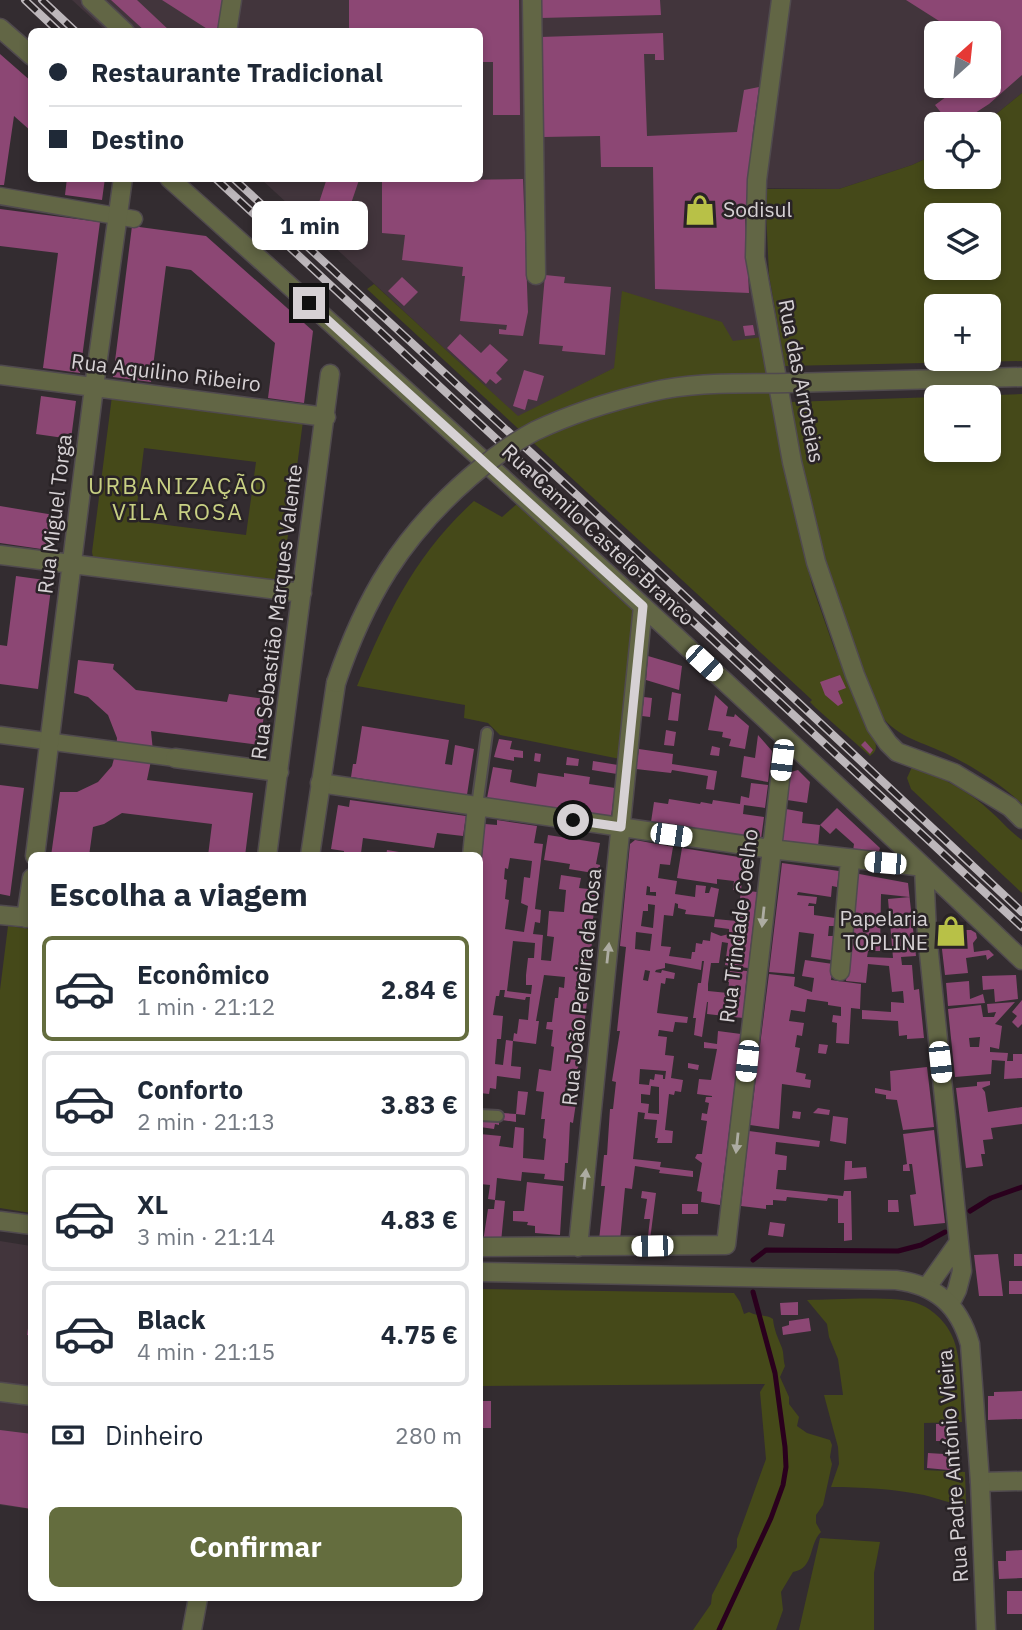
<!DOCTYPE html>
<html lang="pt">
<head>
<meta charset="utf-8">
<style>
  :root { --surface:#fff; --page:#f2f2f3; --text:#1f2937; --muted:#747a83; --line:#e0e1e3; --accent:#646d3e }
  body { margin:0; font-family:"IBM Plex Sans",sans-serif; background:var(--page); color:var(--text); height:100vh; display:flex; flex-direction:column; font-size:26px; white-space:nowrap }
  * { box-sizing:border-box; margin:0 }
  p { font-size:23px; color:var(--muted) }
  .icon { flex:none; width:38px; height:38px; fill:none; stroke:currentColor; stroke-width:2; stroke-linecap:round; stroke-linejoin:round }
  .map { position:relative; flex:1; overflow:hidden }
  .sheet { position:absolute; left:28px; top:852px; width:455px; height:749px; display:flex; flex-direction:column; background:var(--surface); border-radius:10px; box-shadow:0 4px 10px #0003 }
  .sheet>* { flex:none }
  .guide { position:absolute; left:28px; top:28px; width:455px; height:154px; border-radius:10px; box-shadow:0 4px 10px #0003; display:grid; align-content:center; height:154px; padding:0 21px; background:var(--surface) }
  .needle { width:46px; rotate:27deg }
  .controls { position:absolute; left:924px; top:21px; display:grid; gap:14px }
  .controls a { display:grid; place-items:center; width:77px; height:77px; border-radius:10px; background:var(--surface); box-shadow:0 4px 10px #0003; font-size:35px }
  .end { position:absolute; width:32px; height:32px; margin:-16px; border:9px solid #d6d1d4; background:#111; box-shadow:0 0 0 4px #111 }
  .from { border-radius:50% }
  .bubble { position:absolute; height:49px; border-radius:10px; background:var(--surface); box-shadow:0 4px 10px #0003; font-size:23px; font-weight:800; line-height:49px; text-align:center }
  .car { position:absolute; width:21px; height:42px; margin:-21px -10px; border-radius:9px; box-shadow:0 0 5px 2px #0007; background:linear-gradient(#fff 24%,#345 0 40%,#fff 0 76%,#345 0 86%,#fff 0) }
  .guide b { display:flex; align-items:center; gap:24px; height:66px; font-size:26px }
  .guide b+b { border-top:2px solid var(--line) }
  .guide i { width:18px; height:18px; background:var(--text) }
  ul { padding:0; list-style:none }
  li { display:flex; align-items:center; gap:21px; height:105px; margin:0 14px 10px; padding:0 7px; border:4px solid var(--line); border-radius:10px }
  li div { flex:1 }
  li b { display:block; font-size:26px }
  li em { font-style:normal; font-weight:800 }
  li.on { border-color:var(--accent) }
  li>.icon { width:63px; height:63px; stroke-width:1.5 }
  h2 { padding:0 21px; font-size:32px; line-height:84px }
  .pay { display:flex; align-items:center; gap:18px; height:77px; padding:0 21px; font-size:26px }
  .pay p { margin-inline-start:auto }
  .button { display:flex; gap:14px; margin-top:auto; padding:14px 21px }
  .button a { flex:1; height:80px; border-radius:10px; background:var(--accent); color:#fff; font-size:28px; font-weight:800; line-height:80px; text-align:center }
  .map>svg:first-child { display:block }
  .built { fill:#42353c; fill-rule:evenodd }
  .green { fill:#454919; fill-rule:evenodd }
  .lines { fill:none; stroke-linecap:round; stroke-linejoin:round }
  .stream { stroke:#2a001d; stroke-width:5 }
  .building { fill:#8c4774; fill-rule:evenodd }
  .service-casing { stroke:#504a4e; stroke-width:14 }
  .pedestrian-casing { stroke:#504a4e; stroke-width:19 }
  .minor-casing { stroke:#504a4e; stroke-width:21 }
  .tertiary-casing { stroke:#504a4e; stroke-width:21 }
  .service { stroke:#626645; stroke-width:10 }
  .pedestrian { stroke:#626645; stroke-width:16 }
  .minor { stroke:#626645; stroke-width:18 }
  .tertiary { stroke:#626645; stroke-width:18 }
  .rail-casing { stroke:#bdb7bb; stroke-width:8 }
  .rail { stroke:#292326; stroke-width:5; stroke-dasharray:16; stroke-linecap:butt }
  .tertiary-bridge-casing { stroke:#504a4e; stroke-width:21; stroke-linecap:butt }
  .tertiary-bridge { stroke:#626645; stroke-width:18 }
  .oneway { fill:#adaca2 }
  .route { stroke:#d6d1d4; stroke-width:9 }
  .labels { text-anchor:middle; stroke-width:5; stroke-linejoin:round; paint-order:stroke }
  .poi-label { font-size:21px; fill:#d6d1d4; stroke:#292326; text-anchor:start }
  .street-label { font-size:21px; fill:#d6d1d4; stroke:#292326 }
  .neighbourhood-label { font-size:23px; letter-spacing:2px; fill:#c8d083; stroke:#292326 }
</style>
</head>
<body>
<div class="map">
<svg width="1022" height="1630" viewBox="0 0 1022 1630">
  <rect width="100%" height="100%" fill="#332c30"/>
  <path class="built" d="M72,0H1022V93L984,124H936V154L912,165L839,189L756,188L770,336L615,368L518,417L261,179L480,178V32L106,31ZM936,33H989V86H936Z
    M0,1241L31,1246V1509L0,1505Z"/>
  <path class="green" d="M1022,93V361L785,366L769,275L765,189H839L912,165L936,154V177H989V124H984ZM936,215H989V268H936ZM936,306H989V359H936Z
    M374,284L518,416L614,368L622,291L722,322L733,341L762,337L786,476L812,585L834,648L875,741C877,748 876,752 870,756L816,708L810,702L812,700L367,289Z
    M1022,394V804C1000,783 972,766 945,753C917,740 895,737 877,710L829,580L809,506L790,402L936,397V450H989V397H940Z
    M112,396L303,421L283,573L295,575L294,583L93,557L92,552ZM144,448L256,462L246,535L135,521Z
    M474,501L502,517L518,503L638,612L620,759L500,735L488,723L464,718L465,705L357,686C387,614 415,555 474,501Z
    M912,767C934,772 973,794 989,810C1001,820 1009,831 1022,840V893L911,789L907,778Z
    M8,926L31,929V1213L0,1208V990Z
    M480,1289L734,1293L740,1302L744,1314L749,1312C758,1317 766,1314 773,1319C774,1330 778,1338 782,1348C784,1354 783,1359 785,1366L780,1377L789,1397V1404L799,1417L797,1426L807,1433L830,1440L832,1445L830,1457L832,1464L823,1505L816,1515V1523L821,1532C808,1545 815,1568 793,1572L781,1592L783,1610L776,1630H693L711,1604L712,1595L737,1547V1539L766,1459L760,1392L765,1384L480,1386Z
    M807,1300C832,1300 899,1295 919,1304C937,1311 952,1329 956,1347C962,1370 960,1398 962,1422L924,1423V1470L965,1472L966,1504C950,1504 939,1499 924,1495C893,1489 862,1487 831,1487L839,1464L838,1447L824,1395H843L838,1359L829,1337L827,1324Z
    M820,1538L880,1542L874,1573V1630H799Z"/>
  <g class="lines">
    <path class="stream" d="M970,1211L991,1198L1022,1187
      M753,1260L766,1250L898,1251L921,1245L945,1232
      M719,1630L771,1518L783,1485L786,1467L785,1447L775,1373L753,1292"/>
  </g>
  <path class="building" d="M111,0H137L171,32H146Z
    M162,0H226L220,32H212Z
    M349,0H519L520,115H493V62H480V32H349Z
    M539,0H660L661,15L540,18Z
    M906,0H1022V75L989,104L958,124H950L935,105L961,86H989V65L998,59L989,53V33H958Z
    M663,33L664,60H655V54H644L647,136L737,132L744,90L759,87L753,131L745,219L749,293L655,289L653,167H601L600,136L543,137L540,37Z
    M0,54L32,82V132L14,116L4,185H0Z
    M67,178H105L102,200L65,195Z
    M327,178L359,180L339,239L313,221Z
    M523,179L528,312L523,336L499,334V329L506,330L507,325L460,321L465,276H462L463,267L402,260L405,235L382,233V181Z
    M0,209L100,222L80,373L43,368L58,253L0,246Z
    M132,226L206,236L313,331L304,403L268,398L275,343L191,270L166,266L151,382L113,377Z
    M545,275L565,277L564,283L611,287L605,355L562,351L563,346L539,344Z
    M402,277L418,292L404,306L388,291Z
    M753,325L755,335L745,336L743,326Z
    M460,334L481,353L490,344L508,360L496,373L502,379L496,384L490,379L486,384L447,348Z
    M524,370L544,376L537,401L528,399L525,410L513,406Z
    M41,396L76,401L71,439L36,434Z
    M0,506L60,516L55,551L0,543Z
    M16,576L52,581L38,689L0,684V645L7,646Z
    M648,656L682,666L679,690L646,680Z
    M78,660L114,664L113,669L136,690L227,702L229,694L266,699L260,745L151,731L153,751L147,780L253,793L245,856H208L212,824L122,813L104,824L93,827L89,856H51L60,792H77L98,782L112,766L116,751L117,738L108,715L88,697L74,693Z
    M840,675L846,688L838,691L843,703L838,706L825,695L820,682Z
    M672,692L681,694L678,721L668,720Z
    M715,695L728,707L726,716L734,717L735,714L749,726L745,749L729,746L731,739L722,737L723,732L708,730Z
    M644,697L652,698L650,717L642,716Z
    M362,726L449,740L445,764L452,765L455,745L474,749L467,795L351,777L353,764H356Z
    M666,730L676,732L674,746L664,745Z
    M758,735L772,751L768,782L741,777L744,756L755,758Z
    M499,739L512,741L510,749L523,751V758L514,757V761L494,757Z
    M865,741L873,750L870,754L861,745Z
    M712,746L720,748L719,756L710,755Z
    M639,749L673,754L672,764L717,771L714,790L706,789L708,776L672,770L671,773L636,769Z
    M535,753L541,754L540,762L534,761Z
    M567,757L579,759L578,766L566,765Z
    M593,761L618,765L617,774L592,770Z
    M493,767L512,770L510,782L536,787L538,773L564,777V773L590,777L589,784L615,788L611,817L487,798Z
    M798,770L810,782L807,803L787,800L791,772Z
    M751,783L768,785L765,808L744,805L743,814L764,817L761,839L651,822L654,802L668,804L669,799L700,804L701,802L712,804L713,800L740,804L741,796L749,798Z
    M0,785L24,788L10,896L0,894Z
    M350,800L466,816L463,836L437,833L434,848L363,838L361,853L369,856H344V851L331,849L338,805L349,807Z
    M837,808L880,848L878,855L853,851L854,844L836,828L830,834L820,825L818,847L782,841L786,809L803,812L802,823L820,825Z
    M497,820L537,826L534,843L543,844L536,900L535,909L541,910L540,923L535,922L533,934L543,935L541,960L551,961L554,937L547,936L549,911L564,912L566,890L559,889L561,875L581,878L579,888L597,890L590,941H592L590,967H586L582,1001L587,1002L584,1026H580L577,1050H580L575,1096H577L573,1123L570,1122L568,1163H565L564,1181L544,1179L545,1174L522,1172L521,1181L497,1178L495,1200L488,1199L490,1185L480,1184V1134L501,1136L499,1146L513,1148L515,1127L524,1128L523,1158L544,1160L546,1139L543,1138L545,1119H541L544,1092L536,1091L539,1069L551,1071L554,1047L551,1046L553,1030L546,1029L547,1022H552L555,998H558L559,987L564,988L565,977L544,975L536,1021H539L536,1044L513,1041L514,1033L517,1034L519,1019L528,1020L530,997H526L525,1000L504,997L505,990H500L499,996H496L493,1015L503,1016L501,1039H497L495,1064L503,1065L506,1040L513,1041L511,1066L521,1067L520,1079L497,1076L496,1089L490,1088L489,1094L480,1093V949L482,926H480V877L485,824L497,825ZM510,858L532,861L530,878L524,877L521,903L528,906L524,932L505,929L509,900L505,899L507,880L504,879L505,868L508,869ZM513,941L535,943L534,958H528L526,975V985H532L531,994L507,991Z
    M548,835L600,843L596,864L600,865L599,874L569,869L570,864L544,860Z
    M635,840L673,847L670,865L660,864L658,878L677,881L675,894L695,897L696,885L706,886L705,893H709L711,887L719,889L714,917L685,914L686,910L678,908V904L675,903L673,916L664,915L661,946L671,947L669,956L691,959L692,952H695L696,943L702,944L703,940L710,941L711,932L721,936L729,934V929L714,927L715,919L737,921L741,891L733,890L734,881L717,879V884L677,878L682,848L745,858L741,890L757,892L748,968L725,965L728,943L722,942L719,963H711L708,984V991L728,993L729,982H723L724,969L747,971L743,1018L707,1014L708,1002H707L702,1037L694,1035L696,1018H693L698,983H701L704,961H702L701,970L665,963V968L656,970L655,972L661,973L662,970L675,973L674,979L666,978L665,984L661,983L657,1013L688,1017L687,1023L675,1022L673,1032L659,1030L658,1036L667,1037L665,1055L674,1056L671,1078L683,1080L681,1092L675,1091L674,1095L669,1094L665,1130L673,1131L672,1143H657L658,1138H655L657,1120L644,1119L645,1113L638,1112L633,1159L661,1162L660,1167L693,1171V1177L659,1173L660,1170L635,1166L632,1189L625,1188L620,1240H599L605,1186H601L604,1155H607L610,1109H613L616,1082L612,1081L620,1031H617L626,947L620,946L630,844ZM647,886L650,887V892H656V896L646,895ZM648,904L655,905L653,928L641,926L643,911H648ZM636,932L652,934L650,951L635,949ZM645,970L650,971L648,981L643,980ZM640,1069L666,1071L665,1079H663V1075L655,1074L654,1080L650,1079L649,1085L639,1084ZM651,1086L659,1087V1114L648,1113L649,1104L641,1103V1094L650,1095Z
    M387,850L399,852V856H386Z
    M782,863L839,871L837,887L832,886L831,897L798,892L797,895L817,897L816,904L809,903L808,906H814V915L835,918V926H829L828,936H834L831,960L811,957L814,934L799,932L794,974L769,972Z
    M854,873L908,883L916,956L901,957L902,965H912L914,990L919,989L924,1038L907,1039V1035L899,1036L898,1021L862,1019V1010L891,1012V1002L904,1003L903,991L892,992L889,966L868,964L866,983L846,981ZM881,894L910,897L888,899L893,958L867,957L868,951H880Z
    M960,923L961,930H971L976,933L977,938L973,943L974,952L989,950L994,955L987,960L986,955L966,958L968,973L945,975L939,924Z
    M805,960L833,964L831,980L861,984L860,1009L851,1008L849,1044L836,1043L837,1023L832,1022L833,1015L841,1016V1007L828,1005V1002L807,999L805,1012L791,1010L789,1021L804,1023L802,1036L797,1035L795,1047L800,1048L796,1072L806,1074L805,1079L811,1080L810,1088L782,1084L779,1129L750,1125L769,974L795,977L794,986L812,992L814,978L802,976Z
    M1016,975L1018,999L995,1002L994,989L983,990L982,976Z
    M969,981L970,999L983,994L985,1003L948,1006L946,983Z
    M1022,1000V1024L1018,1028L1012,1022L1017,1016L1012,1012Z
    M1015,1002L995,1024L1002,1026L999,1049L990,1047V1052L1008,1053L1007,1061H1013V1054H1022V1078L1004,1079L1005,1061L992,1060L991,1074L955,1077L948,1009L981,1005L983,1017H994L996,1012L988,1013L987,1004ZM980,1037L979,1047H970L969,1038Z
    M718,1031L741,1034L720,1205L701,1202L702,1192L697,1191L702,1163L695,1158L697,1154H702L707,1121L701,1120L702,1113L707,1114L709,1103L705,1102L706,1097H712V1096L697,1094L699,1079L711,1080L717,1049L704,1048V1042L717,1044Z
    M819,1044L828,1045L826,1054L818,1053Z
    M688,1063L699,1065L698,1070L688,1068Z
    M927,1067L934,1127L903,1130L897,1100L886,1099V1095L875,1093V1088L891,1091L890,1071Z
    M990,1081V1085L982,1088L985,1092L988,1112L1022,1107V1124L991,1128L993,1139L983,1140L985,1154H981L983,1166L966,1168L956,1088L977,1086V1082Z
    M518,1091L528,1092L525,1115L516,1114Z
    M818,1108L830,1110L829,1115L813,1113Z
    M793,1111L801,1112L800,1119L792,1118Z
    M503,1113L516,1114V1122L502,1120Z
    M833,1116L848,1118L846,1144L830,1141Z
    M480,1118L499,1120V1125L495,1124L494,1129L480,1127Z
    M934,1130L945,1223L914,1226L910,1195L916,1194L912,1164H909L910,1171H903V1165L907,1164L903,1134Z
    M749,1131L820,1141L819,1147L776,1142L775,1154L787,1156L786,1170H778L776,1189L843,1196L844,1191H851L852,1240L844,1241V1223H838V1199L828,1198L827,1201L787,1197L786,1201L773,1200V1205H766V1209L741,1206Z
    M845,1161H852V1168L866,1167L867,1178L844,1180Z
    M527,1182L563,1186L560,1235L535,1233V1226L527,1225L528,1222L513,1221V1211H524Z
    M642,1191L656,1193L650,1240H644L645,1236H648L650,1219H644L647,1199L641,1198Z
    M495,1200L505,1201L501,1242H483L488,1209H494Z
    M888,1200H898L899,1212H888Z
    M682,1204H698V1214H682Z
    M770,1222L785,1224L783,1237L768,1235Z
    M998,1254L1003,1296H979L974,1255Z
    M1014,1254H1022V1266H1014Z
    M1009,1281H1022V1294H1009Z
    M798,1302V1315H781L780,1303Z
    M30,1314H32V1336L27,1335Z
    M809,1318L811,1331L783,1335L782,1327L789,1325V1321Z
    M1022,1391V1419L988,1420V1396H994V1392Z
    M480,1401H491V1428H480Z
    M936,1424H956V1441H936Z
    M0,1430L32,1434V1509L0,1504Z
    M928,1453L960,1455L959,1471L927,1468Z
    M1022,1550V1578L999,1579L998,1561H1006V1551Z
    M1007,1591H1022V1614H1007Z"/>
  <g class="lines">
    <defs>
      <path id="service" d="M477,806L487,733
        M480,1115L498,1116"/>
      <path id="pedestrian" d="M0,196L134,219
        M0,735L175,758"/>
      <path id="minor" d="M91,0L125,32
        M532,0L536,275
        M781,0L757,180L755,257L792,462L816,562L855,675L876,726L888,743L897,752L954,773L1010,807L1022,819
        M0,28L32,56
        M227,32L232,0
        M169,178C457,435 743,694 1022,960
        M0,375L326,417
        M0,555L302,593
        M175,758L279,772
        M320,783L771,849L924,867
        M35,856L94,387L123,178
        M267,856L330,374
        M472,856L477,806
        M924,867L927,934L962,1271L957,1290L950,1304
        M0,915L32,918
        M26,918L32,878
        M840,971L850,860
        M0,1221L32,1225
        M480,1247L726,1245L785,737
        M578,1247L643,606
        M927,1287L959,1242
        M0,1392L32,1396
        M980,1482L1022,1481
        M192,1630L198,1598"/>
      <path id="tertiary" d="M310,856L336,683
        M480,1272L896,1280C936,1285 959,1305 970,1344L980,1482L986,1630"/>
    </defs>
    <use href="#service" class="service-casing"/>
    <use href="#pedestrian" class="pedestrian-casing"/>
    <use href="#minor" class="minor-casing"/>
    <use href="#tertiary" class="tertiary-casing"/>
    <use href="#service" class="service"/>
    <use href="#pedestrian" class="pedestrian"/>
    <use href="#minor" class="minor"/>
    <use href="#tertiary" class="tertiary"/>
    <defs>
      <path id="rail" d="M25,0L59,32
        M42,0L76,32
        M215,178L1022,927
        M233,178L579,497L1022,912"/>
    </defs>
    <use href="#rail" class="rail-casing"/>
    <use href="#rail" class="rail"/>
    <defs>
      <path id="tertiary-bridge" d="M336,683C365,597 401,537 470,477C490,460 512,443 535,431C571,414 612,401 651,392C695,381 743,384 788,383C866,381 944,379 1022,377"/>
    </defs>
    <use href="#tertiary-bridge" class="tertiary-bridge-casing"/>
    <use href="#tertiary-bridge" class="tertiary-bridge"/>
  </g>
  <defs><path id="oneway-solid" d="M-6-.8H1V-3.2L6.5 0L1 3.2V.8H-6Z" transform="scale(1.75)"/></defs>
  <g class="oneway">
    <use href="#oneway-solid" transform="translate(763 917) rotate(96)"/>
    <use href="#oneway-solid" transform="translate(608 953) rotate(-84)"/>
    <use href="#oneway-solid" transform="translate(737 1143) rotate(96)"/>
    <use href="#oneway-solid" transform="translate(585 1179) rotate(-84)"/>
  </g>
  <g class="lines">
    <path class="route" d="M309,303L643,606L621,827L573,820"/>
  </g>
  <defs>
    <symbol id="shop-bare" viewBox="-9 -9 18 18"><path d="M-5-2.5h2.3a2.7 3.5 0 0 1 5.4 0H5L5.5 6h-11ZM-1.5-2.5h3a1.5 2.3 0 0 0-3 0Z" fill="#b8c147" stroke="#292326" stroke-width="2.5" paint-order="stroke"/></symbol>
  </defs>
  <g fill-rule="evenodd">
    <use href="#shop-bare" x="678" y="188" width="44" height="44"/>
    <use href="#shop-bare" x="929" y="909" width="44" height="44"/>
  </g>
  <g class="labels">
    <g class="poi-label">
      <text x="723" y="217">Sodisul</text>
      <text x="928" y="926" text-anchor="end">Papelaria<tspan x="928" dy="24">TOPLINE</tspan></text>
    </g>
    <g class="street-label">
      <text transform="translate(166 373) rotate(7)" y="7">Rua Aquilino Ribeiro</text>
      <text transform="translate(801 381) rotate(79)" y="7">Rua das Arroteias</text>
      <text transform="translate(55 514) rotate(-83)" y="7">Rua Miguel Torga</text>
      <text transform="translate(598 535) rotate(43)" y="7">Rua Camilo Castelo Branco</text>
      <text transform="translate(277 612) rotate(-83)" y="7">Rua Sebastião Marques Valente</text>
      <text transform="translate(739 926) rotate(-83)" y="7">Rua Trindade Coelho</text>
      <text transform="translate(582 987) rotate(-84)" y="7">Rua João Pereira da Rosa</text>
      <text transform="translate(953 1466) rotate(-94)" y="7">Rua Padre António Vieira</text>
    </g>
    <g class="neighbourhood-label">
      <text x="178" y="494">URBANIZAÇÃO<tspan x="178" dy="26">VILA ROSA</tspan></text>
    </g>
  </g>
</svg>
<div class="controls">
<a><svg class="needle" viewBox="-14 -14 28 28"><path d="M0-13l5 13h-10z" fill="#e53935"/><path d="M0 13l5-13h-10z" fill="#747a83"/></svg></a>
<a><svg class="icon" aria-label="locate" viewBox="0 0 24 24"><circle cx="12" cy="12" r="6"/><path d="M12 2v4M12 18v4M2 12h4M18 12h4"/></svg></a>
<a><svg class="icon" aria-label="layers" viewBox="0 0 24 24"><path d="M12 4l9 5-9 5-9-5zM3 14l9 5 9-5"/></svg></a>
<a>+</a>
<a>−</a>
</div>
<i class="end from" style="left:573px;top:820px"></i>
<i class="end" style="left:309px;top:303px"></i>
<div class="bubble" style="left:252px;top:201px;width:116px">1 min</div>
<i class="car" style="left:704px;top:663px;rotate:133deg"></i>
<i class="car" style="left:782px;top:760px;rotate:187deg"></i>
<i class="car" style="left:671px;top:835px;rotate:98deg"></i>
<i class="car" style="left:885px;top:863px;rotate:275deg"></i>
<i class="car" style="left:747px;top:1061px;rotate:186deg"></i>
<i class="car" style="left:940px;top:1062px;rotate:174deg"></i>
<i class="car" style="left:652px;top:1246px;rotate:269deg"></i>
<div class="guide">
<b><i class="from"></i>Restaurante Tradicional</b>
<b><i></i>Destino</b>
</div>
<section class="sheet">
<h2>Escolha a viagem</h2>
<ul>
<li class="on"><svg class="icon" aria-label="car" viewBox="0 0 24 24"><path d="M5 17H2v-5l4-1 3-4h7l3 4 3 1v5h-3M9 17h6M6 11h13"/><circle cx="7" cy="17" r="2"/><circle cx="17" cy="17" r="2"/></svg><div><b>Econômico</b><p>1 min · 21:12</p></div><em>2.84 €</em></li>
<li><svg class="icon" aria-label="car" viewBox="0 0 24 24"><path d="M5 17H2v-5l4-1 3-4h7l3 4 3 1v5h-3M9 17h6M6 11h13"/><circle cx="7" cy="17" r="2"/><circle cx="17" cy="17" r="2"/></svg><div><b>Conforto</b><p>2 min · 21:13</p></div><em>3.83 €</em></li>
<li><svg class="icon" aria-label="car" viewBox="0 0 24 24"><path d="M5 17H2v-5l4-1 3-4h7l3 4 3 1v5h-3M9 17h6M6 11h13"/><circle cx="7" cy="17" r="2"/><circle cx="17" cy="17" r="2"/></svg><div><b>XL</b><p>3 min · 21:14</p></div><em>4.83 €</em></li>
<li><svg class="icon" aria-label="car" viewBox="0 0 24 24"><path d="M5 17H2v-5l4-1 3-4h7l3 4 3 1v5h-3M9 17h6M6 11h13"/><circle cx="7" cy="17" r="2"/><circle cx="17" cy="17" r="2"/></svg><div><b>Black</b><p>4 min · 21:15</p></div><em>4.75 €</em></li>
</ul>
<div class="pay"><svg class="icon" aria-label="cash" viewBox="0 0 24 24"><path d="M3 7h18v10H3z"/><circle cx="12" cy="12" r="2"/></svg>Dinheiro<p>280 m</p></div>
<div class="button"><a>Confirmar</a></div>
</section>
</div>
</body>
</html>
